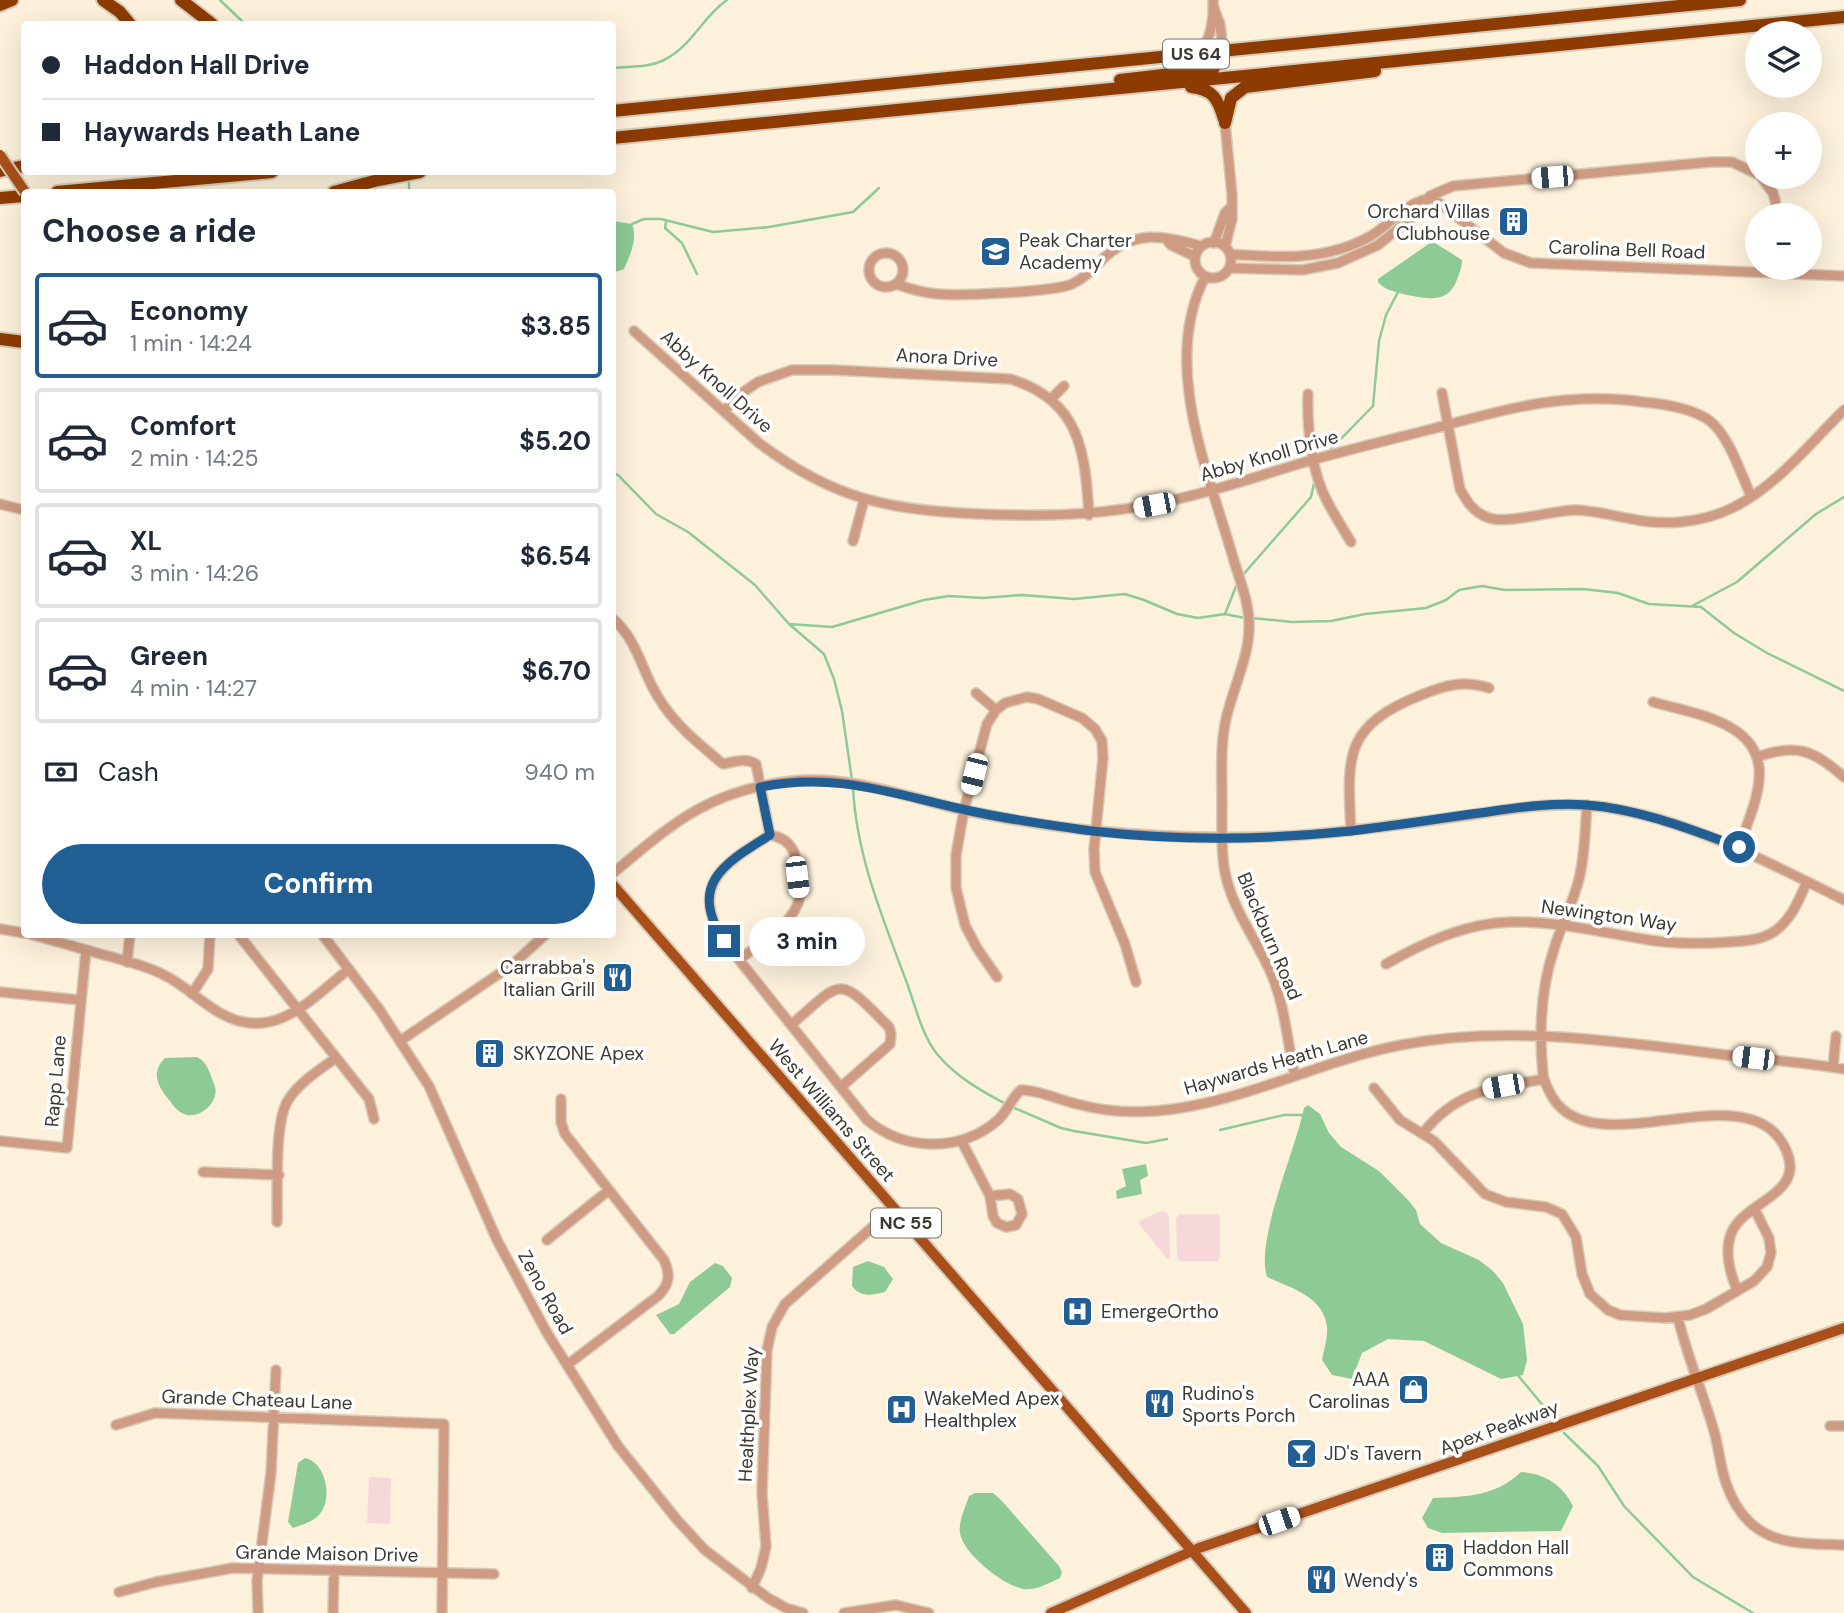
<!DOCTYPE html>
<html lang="en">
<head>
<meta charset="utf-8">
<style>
  :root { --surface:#fff; --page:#f6f6f7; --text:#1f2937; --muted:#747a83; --line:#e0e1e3; --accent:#205e94 }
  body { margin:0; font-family:"DM Sans",sans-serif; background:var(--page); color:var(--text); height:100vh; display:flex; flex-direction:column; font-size:26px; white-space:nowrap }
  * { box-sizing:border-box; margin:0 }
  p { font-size:23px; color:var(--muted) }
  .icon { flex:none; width:38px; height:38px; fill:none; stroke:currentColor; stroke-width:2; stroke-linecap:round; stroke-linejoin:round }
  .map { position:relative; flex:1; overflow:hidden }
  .sheet { position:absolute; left:21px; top:189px; width:595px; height:749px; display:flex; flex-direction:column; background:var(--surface); border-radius:7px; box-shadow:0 7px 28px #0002 }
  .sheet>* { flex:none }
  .banner { position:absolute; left:21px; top:21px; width:595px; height:154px; border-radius:7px; box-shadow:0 7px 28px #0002; display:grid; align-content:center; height:154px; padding:0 21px; background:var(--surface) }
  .buttons { position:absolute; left:1745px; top:21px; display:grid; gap:14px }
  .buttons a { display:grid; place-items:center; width:77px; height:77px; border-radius:50%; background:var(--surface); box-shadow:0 7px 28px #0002; font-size:35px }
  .end { position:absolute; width:32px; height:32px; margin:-16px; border:9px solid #205e94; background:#fff; box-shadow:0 0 0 4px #fff }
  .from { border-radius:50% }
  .bubble { position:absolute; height:49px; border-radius:24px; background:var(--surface); box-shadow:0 7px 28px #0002; font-size:23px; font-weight:700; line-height:49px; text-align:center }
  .car { position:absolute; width:21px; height:42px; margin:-21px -10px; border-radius:9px; box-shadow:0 0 5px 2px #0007; background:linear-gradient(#fff 24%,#345 0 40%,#fff 0 76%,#345 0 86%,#fff 0) }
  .banner b { display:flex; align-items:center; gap:24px; height:66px; font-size:26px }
  .banner b+b { border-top:2px solid var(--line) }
  .banner i { width:18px; height:18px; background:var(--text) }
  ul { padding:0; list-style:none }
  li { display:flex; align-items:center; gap:21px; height:105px; margin:0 14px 10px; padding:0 7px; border:4px solid var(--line); border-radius:7px }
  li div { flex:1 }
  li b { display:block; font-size:26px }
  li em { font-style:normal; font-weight:700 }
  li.on { border-color:var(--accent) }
  li>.icon { width:63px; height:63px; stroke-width:1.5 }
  h2 { padding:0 21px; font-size:32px; line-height:84px }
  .pay { display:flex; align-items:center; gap:18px; height:77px; padding:0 21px; font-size:26px }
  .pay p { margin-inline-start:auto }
  .cta { display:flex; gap:14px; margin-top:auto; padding:14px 21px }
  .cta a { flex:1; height:80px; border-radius:42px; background:var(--accent); color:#fff; font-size:28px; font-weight:700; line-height:80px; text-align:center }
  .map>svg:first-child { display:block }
  .green { fill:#f7d8da }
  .water { fill:#8dca95 }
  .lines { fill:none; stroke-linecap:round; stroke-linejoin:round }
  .stream { stroke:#8dca95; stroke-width:2.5 }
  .minor-casing { stroke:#d7ccba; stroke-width:12 }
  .major-casing { stroke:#d7ccba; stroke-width:14 }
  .highway-casing { stroke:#d7ccba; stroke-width:16 }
  .minor { stroke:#cf9c83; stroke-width:9 }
  .major { stroke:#a94f19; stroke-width:10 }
  .highway { stroke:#8d3b01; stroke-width:12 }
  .major-bridge-casing { stroke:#d7ccba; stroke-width:14; stroke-linecap:butt }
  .major-bridge { stroke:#a94f19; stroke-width:10 }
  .route { stroke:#205e94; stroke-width:9 }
  .labels { text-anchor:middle; stroke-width:7; stroke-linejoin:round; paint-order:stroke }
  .shield { fill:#fff; stroke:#77746e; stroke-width:2 }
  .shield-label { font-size:18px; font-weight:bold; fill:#3d3830 }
  .poi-label { font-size:19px; fill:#3d3830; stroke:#fff; text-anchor:start }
  .street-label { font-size:19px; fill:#3d3830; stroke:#fff }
</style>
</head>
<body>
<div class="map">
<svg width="1844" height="1613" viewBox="0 0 1844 1613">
  <rect width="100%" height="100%" fill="#fdf1dc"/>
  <path class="green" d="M1161,1211L1166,1212L1169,1216L1170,1258L1167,1259L1140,1225L1139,1221Z
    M1180,1214H1216L1220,1217V1257L1218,1261H1180L1177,1258L1176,1218Z
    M369,1477L391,1478L390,1524L367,1523Z"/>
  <path class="water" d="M613,221L632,224C638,239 630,255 624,269L613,273Z
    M1430,243H1435L1462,260C1462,268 1459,274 1456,282C1447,305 1423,298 1403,294C1394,291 1384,290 1378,282V279Z
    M197,1057C207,1061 210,1074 214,1084C221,1099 203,1118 187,1115C179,1113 174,1107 170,1101C158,1087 150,1073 165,1058Z
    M1308,1105L1320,1114L1329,1133L1341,1147L1379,1171L1409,1201L1416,1210L1420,1224L1441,1243L1479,1260L1493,1271L1503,1283L1523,1324L1527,1360L1523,1375L1501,1379L1424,1341L1388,1339L1362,1353L1352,1379L1332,1375L1322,1360C1324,1350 1328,1337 1327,1327C1324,1297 1291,1288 1267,1277C1255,1240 1296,1149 1304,1108Z
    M1146,1164L1148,1176L1140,1180L1142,1194L1117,1199L1116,1191L1126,1186L1122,1169Z
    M868,1261L884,1267L893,1279L885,1292C872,1295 861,1298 852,1286L853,1267Z
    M715,1263L723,1266L732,1278L730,1287L674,1334H670L656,1315L679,1304L690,1282Z
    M305,1458C327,1463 333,1500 319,1515C312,1522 302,1525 293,1528L288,1522L298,1463Z
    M1521,1472C1544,1473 1563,1485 1573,1506L1561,1531L1442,1533L1428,1528L1422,1518L1433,1498C1466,1497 1496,1496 1521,1472Z
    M975,1493H993L1001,1500L1059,1566L1062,1572L1060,1578C1049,1583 1035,1591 1023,1589C1003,1585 963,1554 960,1533C958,1522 966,1506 969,1496Z"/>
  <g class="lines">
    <path class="stream" d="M220,0L245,24
      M612,68C629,66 647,68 662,61C691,48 702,17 727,0
      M409,178V192
      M666,222L665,228L682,243L697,274
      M632,224L644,219H661L713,232L769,227L853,212L879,188
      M1329,451L1373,406L1379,341L1386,315L1398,292
      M612,473L618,475L656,514L688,532L755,585L789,624L824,654L834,679L842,711L852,780
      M1242,576L1311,497L1315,479
      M1692,606L1737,582L1816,514L1844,497
      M1225,614L1237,584
      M1252,618L1292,622L1331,621L1365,614L1426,608L1446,600L1459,590L1482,586L1505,590L1583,589L1618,593L1649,604L1701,607L1734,633L1767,653L1844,691
      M789,624L832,627L924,600L949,596L983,598L1022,595L1074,599L1125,594L1144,600L1177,614L1198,618L1225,614L1245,618
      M853,787C856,856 884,921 908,986C916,1008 922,1035 937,1054C955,1076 981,1091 1006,1104
      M1012,1107L1061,1128L1074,1131L1146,1143L1167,1139
      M1220,1130L1284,1115H1302L1304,1119
      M1516,1373L1550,1414
      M1564,1433L1598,1466L1624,1506L1693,1577L1753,1613"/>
    <defs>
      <path id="minor" d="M1214,8L1220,24L1223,51
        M1200,53C1211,38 1214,19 1213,0
        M1225,123L1232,195V219L1225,247
        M1761,177L1773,193L1779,215
        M1430,196L1504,253L1531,263L1844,276
        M1166,239L1171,245L1194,256
        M1195 260a18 18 0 1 1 36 0a18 18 0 1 1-36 0Z
        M1214,243L1225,213L1231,207
        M869 270a17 17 0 1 1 34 0a17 17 0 1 1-34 0Z
        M1230,254C1279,258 1325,261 1369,237C1388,227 1401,207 1423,200
        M1229,268L1302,270L1338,263L1378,245L1410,219L1430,196L1453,186L1711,162H1732L1757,174
        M1205,277C1161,363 1207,468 1232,554C1238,576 1248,598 1249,621C1251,654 1233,687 1226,719C1220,746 1222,775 1222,803C1222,824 1221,846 1224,867C1230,906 1255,937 1271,973C1285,1005 1287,1041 1295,1076
        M896,284C910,289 923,293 938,294C961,296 1053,292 1072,284C1085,278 1095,267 1105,257C1135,229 1165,236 1201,246
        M634,331L759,443C833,499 888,510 979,514C1047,517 1111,515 1177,499C1223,489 1267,473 1312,460C1351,449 1392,439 1432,429C1504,409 1568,391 1643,402C1664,404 1693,408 1710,421C1729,436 1741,474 1751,496
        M1442,393L1460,489C1467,502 1474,513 1489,518C1508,524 1551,511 1574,510C1593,510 1613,516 1632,519C1664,526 1702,523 1732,508C1776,487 1809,444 1844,410
        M1308,394C1307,428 1311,472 1328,503C1335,516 1343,529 1351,542
        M1052,398L1064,386
        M724,411L742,393L758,382L792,370H834L1010,379C1080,400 1085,451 1089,515
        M0,504L24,510
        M853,541L864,500
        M612,618C638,640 641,670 658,697C674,724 699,744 723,764C734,762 746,757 756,764L770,835C725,863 688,884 724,941L867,1120C904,1151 960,1153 998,1120C1008,1111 1011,1098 1021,1090C1039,1090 1059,1100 1077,1104C1102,1111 1130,1113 1156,1111C1241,1104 1318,1061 1401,1045C1505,1025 1614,1041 1718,1054C1760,1059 1802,1062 1844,1069
        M976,693L996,710
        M1653,702C1694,714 1765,722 1759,780C1757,803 1746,826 1739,847
        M1757,757C1797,743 1813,750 1844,777
        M1587,805C1585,830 1585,855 1579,879C1573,903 1561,925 1554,949C1541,988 1539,1033 1543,1074C1544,1083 1549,1091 1553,1098C1595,1166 1743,1073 1783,1144C1812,1195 1744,1199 1731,1234C1724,1252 1730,1273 1737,1290
        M1351,831C1347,755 1344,726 1421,695C1446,685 1463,680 1489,688
        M612,874C673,823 709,790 792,781C850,775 907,797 963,810C1007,819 1052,827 1097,831C1182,839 1269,841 1354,830C1393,826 1431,820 1470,815C1515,808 1559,801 1604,807C1691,820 1767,862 1844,900
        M0,929L24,933
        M29,934C56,941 82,949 108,956C126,961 147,966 164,975C185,985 201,1003 222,1014C274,1043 311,999 349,969
        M238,934L369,1099L374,1119
        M322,934L379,1009L429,1086L497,1240L547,1333L618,1446L678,1521L705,1550L768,1598L786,1608L803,1613
        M739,960C760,943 795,924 800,896C797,871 802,840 770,835
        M127,962L130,934
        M1386,964C1425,942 1466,923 1511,922C1558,921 1604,933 1649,940C1676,944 1703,944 1729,942C1746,941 1762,940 1775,931C1792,919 1799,899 1807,882
        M997,977L977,948L965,925L956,888V855L964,810L987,724L996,710L1005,703L1027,697L1038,699L1082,718L1095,729L1102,741L1103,758L1094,849L1095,872L1125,944L1136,982
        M0,992L80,1000
        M192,994L208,969L210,934
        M791,1025C845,978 837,975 889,1027L891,1034L890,1044L841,1087
        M400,1041L512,965L546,934
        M1833,1067L1836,1036
        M1374,1088L1400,1120L1434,1141L1485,1194L1506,1202L1546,1207L1562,1214L1576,1237L1582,1274L1590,1294L1608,1310L1620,1315L1665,1318L1690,1315L1706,1309L1754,1281L1767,1267L1771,1253L1769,1238L1755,1210
        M561,1099V1122L565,1134L664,1260C671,1275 669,1285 658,1296L567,1365
        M1423,1133C1457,1090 1493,1088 1544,1079
        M961,1140L990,1196L993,1216L997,1223L1006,1227L1016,1225L1022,1214L1018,1199L1010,1194L990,1196
        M0,1141L67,1148L86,950
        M203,1172L279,1175
        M277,1222C278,1192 274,1126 287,1102C297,1084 319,1070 336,1058
        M547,1240L609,1190
        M1678,1318C1687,1356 1703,1393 1714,1431C1719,1448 1720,1466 1726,1483C1747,1544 1789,1544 1844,1545
        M116,1425L155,1413L444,1424L442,1613
        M1830,1426H1844
        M752,1588L761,1568L766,1547L762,1493L767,1350L772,1327L785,1304L894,1208
        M119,1592L156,1582L233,1568L494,1574
        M258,1613L257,1581L271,1473L276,1370
        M333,1613L334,1570
        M844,1613L896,1605L929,1613"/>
      <path id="major" d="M612,884L1246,1613
        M1051,1613L1199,1548L1844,1328"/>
      <path id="highway" d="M103,0L120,12L130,24
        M181,0L212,24
        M0,5L12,0
        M1120,80L1206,70L1214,68L1223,51
        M1191,87C1213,89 1218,99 1224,119
        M612,111L1740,0
        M1225,123L1231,98L1245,87L1375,71
        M612,138L1844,17
        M0,171L24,166
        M57,192L272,172
        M334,192L378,180L420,172
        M0,198L24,196
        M0,339L24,342"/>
    </defs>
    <use href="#minor" class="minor-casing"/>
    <use href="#major" class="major-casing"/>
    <use href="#highway" class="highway-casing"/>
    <use href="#minor" class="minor"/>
    <use href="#major" class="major"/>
    <use href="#highway" class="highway"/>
    <defs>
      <path id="major-bridge" d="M0,155L25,192"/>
    </defs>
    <use href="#major-bridge" class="major-bridge-casing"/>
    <use href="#major-bridge" class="major-bridge"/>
  </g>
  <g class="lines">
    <path class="route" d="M724,941C687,884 725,863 770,835L760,787C834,772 890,793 962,809C1004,819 1049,825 1092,831C1177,841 1265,840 1351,831C1391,826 1431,820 1471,814C1510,809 1547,802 1587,805C1639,809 1690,829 1739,847"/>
  </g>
  <defs>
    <symbol id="building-square" viewBox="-11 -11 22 22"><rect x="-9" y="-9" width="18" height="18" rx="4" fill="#205e94" stroke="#fff"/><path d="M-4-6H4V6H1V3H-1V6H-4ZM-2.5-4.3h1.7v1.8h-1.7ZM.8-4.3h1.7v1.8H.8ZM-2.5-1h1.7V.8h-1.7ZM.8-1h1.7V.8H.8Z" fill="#fff"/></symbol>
    <symbol id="school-square" viewBox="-11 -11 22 22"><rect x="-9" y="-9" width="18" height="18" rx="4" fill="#205e94" stroke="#fff"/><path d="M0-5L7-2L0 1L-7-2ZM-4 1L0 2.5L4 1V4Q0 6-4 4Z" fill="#fff"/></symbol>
    <symbol id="restaurant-square" viewBox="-11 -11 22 22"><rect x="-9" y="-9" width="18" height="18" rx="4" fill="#205e94" stroke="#fff"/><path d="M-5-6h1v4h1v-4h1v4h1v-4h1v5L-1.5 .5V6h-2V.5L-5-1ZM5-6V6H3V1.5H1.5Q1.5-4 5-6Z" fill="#fff"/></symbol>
    <symbol id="hospital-square" viewBox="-11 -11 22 22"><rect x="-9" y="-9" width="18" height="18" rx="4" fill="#205e94" stroke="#fff"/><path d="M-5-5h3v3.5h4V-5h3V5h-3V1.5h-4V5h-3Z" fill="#fff"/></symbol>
    <symbol id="shop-square" viewBox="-11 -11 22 22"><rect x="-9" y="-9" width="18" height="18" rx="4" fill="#205e94" stroke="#fff"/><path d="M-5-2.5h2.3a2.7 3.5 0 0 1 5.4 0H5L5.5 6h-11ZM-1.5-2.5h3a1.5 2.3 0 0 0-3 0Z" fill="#fff"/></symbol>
    <symbol id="bar-square" viewBox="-11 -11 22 22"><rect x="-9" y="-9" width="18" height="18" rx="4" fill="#205e94" stroke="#fff"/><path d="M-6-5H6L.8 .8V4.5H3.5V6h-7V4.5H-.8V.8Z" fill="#fff"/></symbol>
  </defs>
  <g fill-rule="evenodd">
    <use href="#building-square" x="1496" y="204" width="35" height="35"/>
    <use href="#school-square" x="978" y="234" width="35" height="35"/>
    <use href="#restaurant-square" x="600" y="960" width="35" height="35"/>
    <use href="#building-square" x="472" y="1036" width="35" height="35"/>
    <use href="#hospital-square" x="1060" y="1294" width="35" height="35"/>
    <use href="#shop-square" x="1396" y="1372" width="35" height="35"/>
    <use href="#restaurant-square" x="1142" y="1386" width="35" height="35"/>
    <use href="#hospital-square" x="884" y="1392" width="35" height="35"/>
    <use href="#bar-square" x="1284" y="1436" width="35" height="35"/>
    <use href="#building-square" x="1422" y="1540" width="35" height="35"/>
    <use href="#restaurant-square" x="1304" y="1562" width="35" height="35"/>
  </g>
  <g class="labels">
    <g class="shield">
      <rect x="1163" y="39.5" width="66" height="29" rx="5"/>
      <rect x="871" y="1208.5" width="70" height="29" rx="5"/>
    </g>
    <g class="shield-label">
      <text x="1196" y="60">US 64</text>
      <text x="906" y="1229">NC 55</text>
    </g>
    <g class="poi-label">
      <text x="1490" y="218" text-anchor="end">Orchard Villas<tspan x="1490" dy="22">Clubhouse</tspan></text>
      <text x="1019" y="247">Peak Charter<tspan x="1019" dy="22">Academy</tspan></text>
      <text x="595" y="974" text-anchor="end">Carrabba's<tspan x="595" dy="22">Italian Grill</tspan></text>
      <text x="513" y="1060">SKYZONE Apex</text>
      <text x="1101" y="1318">EmergeOrtho</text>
      <text x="1390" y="1386" text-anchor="end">AAA<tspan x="1390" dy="22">Carolinas</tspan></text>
      <text x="1182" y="1400">Rudino's<tspan x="1182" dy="22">Sports Porch</tspan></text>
      <text x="924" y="1405">WakeMed Apex<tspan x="924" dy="22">Healthplex</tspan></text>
      <text x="1324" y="1460">JD's Tavern</text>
      <text x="1463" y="1554">Haddon Hall<tspan x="1463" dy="22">Commons</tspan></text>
      <text x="1344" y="1587">Wendy's</text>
    </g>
    <g class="street-label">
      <text transform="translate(1627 249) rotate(2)" y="7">Carolina Bell Road</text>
      <text transform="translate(947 357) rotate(3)" y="7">Anora Drive</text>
      <text transform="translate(717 381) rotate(42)" y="7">Abby Knoll Drive</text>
      <text transform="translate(1269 455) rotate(-16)" y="7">Abby Knoll Drive</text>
      <text transform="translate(1609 915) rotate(8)" y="7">Newington Way</text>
      <text transform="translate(1270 936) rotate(67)" y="7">Blackburn Road</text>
      <text transform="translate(1276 1062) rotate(-16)" y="7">Haywards Heath Lane</text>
      <text transform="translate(55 1081) rotate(-85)" y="7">Rapp Lane</text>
      <text transform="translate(832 1110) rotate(49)" y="7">West Williams Street</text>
      <text transform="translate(546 1292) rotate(61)" y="7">Zeno Road</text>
      <text transform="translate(257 1399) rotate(2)" y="7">Grande Chateau Lane</text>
      <text transform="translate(748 1414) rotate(-87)" y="7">Healthplex Way</text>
      <text transform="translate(1499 1427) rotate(-20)" y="7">Apex Peakway</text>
      <text transform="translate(327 1553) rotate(1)" y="7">Grande Maison Drive</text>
    </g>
  </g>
</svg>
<div class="buttons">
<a><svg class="icon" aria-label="layers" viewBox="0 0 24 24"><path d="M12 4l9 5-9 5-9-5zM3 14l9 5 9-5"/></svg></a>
<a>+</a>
<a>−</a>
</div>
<i class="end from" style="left:1739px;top:847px"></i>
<i class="end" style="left:724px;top:941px"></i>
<div class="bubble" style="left:749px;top:917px;width:116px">3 min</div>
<i class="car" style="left:1552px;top:177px;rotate:265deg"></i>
<i class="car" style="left:1154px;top:505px;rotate:259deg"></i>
<i class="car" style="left:974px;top:774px;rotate:194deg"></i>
<i class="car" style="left:797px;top:877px;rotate:173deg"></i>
<i class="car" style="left:1753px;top:1058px;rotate:277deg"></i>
<i class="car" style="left:1503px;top:1086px;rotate:260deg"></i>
<i class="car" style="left:1279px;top:1521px;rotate:71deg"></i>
<div class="banner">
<b><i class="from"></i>Haddon Hall Drive</b>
<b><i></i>Haywards Heath Lane</b>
</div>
<section class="sheet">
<h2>Choose a ride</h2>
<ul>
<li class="on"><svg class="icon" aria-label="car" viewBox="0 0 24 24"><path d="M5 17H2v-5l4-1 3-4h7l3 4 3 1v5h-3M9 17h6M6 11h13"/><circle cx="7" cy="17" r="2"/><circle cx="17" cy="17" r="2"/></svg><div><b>Economy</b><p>1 min · 14:24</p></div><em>$3.85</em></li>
<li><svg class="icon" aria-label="car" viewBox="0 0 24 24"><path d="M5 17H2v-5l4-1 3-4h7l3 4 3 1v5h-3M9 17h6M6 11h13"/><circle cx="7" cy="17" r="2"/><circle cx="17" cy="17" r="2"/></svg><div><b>Comfort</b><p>2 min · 14:25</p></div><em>$5.20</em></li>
<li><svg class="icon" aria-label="car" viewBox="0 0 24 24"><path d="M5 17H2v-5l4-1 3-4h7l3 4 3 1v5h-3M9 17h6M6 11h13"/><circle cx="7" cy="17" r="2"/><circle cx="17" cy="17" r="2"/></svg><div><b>XL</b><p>3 min · 14:26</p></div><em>$6.54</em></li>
<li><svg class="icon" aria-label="car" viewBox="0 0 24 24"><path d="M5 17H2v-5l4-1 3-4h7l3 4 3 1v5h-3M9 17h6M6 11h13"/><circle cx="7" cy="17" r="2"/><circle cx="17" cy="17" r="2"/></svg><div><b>Green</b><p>4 min · 14:27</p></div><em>$6.70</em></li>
</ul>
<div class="pay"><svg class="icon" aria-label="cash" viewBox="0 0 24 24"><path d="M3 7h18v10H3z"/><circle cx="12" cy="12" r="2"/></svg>Cash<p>940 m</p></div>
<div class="cta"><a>Confirm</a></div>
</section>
</div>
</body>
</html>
